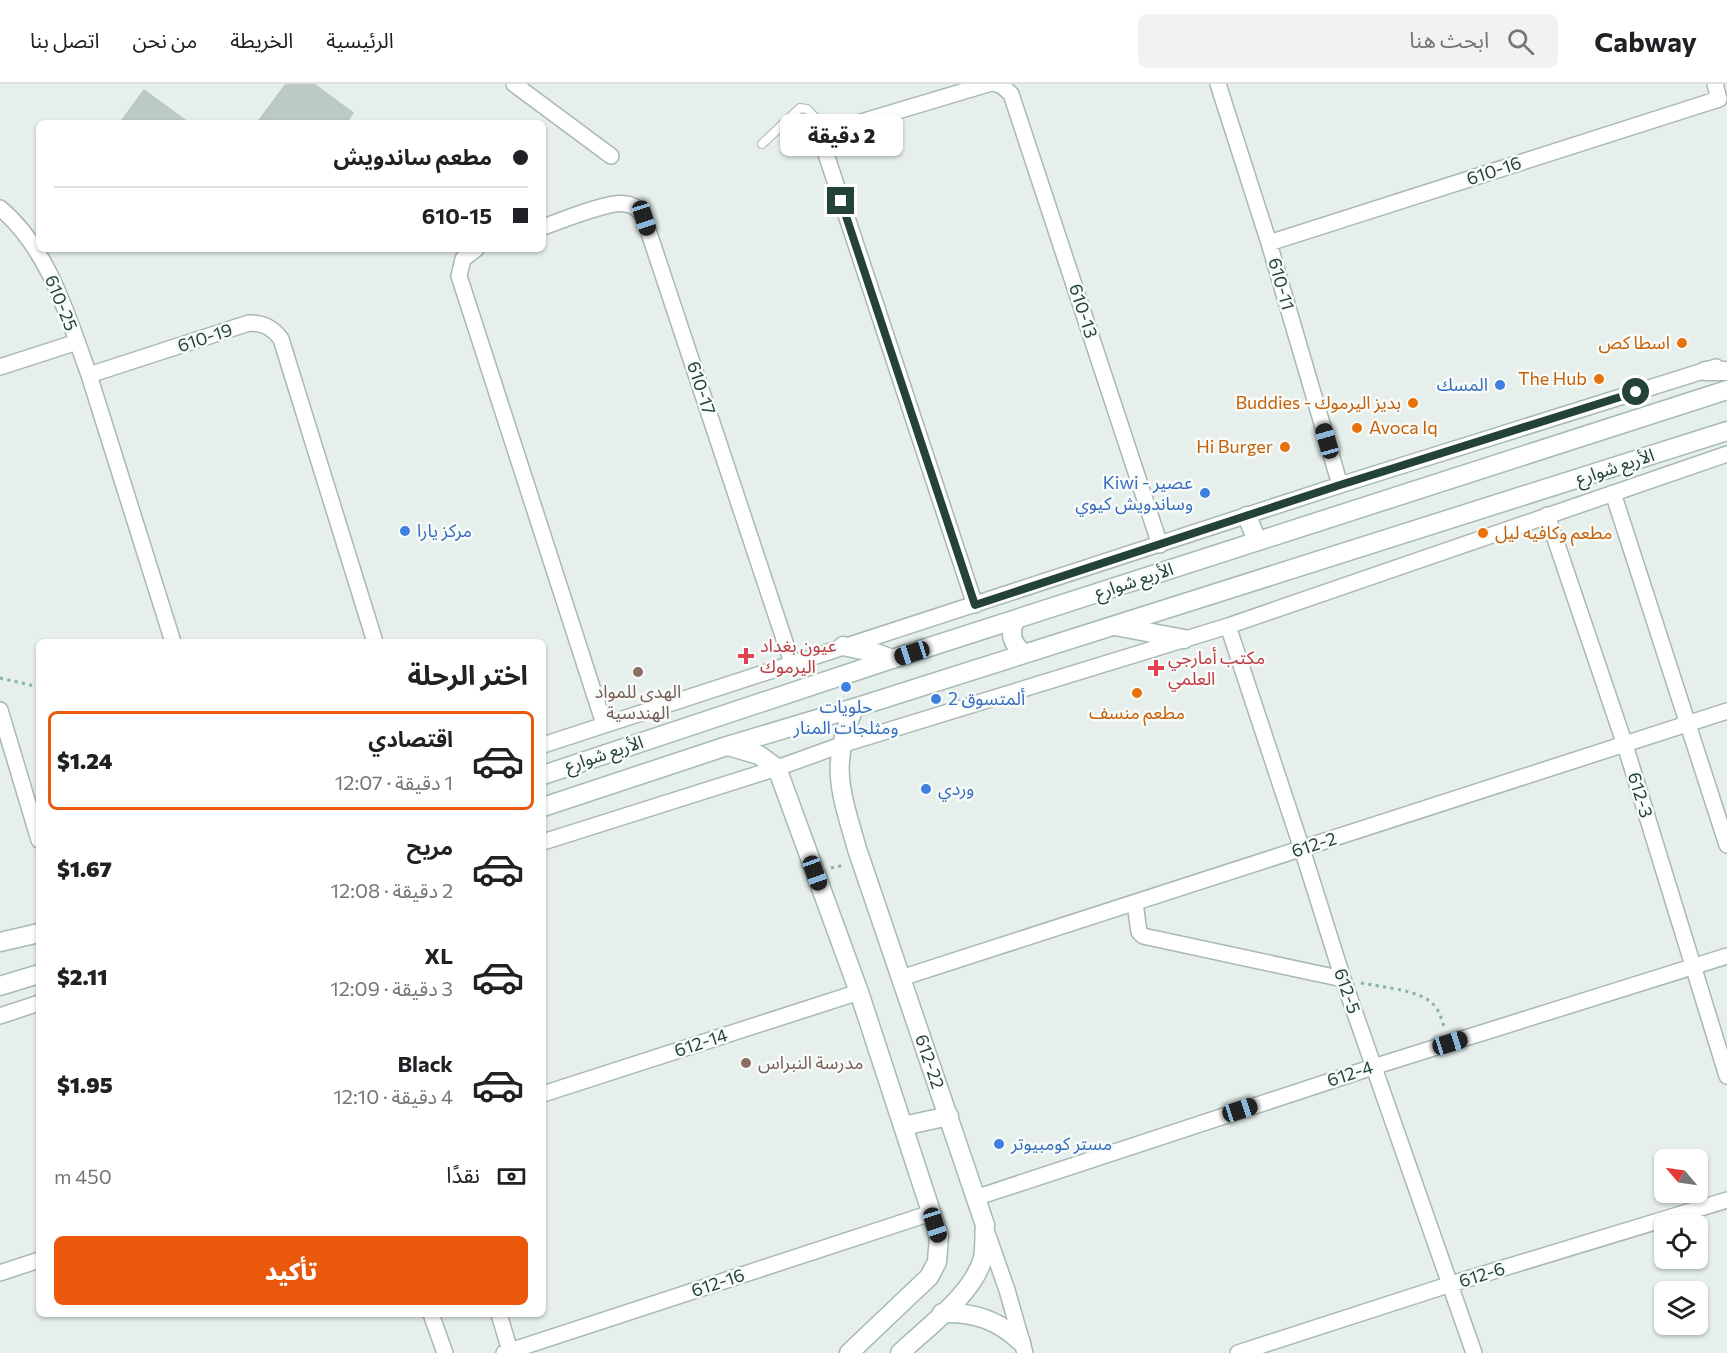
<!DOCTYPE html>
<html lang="ar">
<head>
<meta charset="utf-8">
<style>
  :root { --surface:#fff; --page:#f2f2f2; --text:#202124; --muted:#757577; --line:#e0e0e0; --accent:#ea580c }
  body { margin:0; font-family:Commissioner,"Noto Sans Arabic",sans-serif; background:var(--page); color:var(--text); direction:rtl; height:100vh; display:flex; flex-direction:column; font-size:22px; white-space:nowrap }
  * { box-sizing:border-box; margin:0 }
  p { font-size:20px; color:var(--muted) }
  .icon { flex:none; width:33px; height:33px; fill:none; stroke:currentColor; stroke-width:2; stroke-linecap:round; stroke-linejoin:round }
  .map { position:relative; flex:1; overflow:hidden; direction:ltr }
  .side { position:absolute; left:36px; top:555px; width:510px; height:678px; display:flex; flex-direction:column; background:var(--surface); border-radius:9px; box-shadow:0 2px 4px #0004; direction:rtl }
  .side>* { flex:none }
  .hud { position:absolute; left:36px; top:36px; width:510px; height:132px; border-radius:9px; box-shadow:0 2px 4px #0004; direction:rtl; display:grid; align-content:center; height:132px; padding:0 18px; background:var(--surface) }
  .needle { width:39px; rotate:299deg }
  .controls { position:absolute; left:1654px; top:1065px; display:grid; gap:12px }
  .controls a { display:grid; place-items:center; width:54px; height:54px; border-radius:9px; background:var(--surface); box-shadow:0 2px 4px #0004; font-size:30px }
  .end { position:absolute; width:27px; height:27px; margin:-14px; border:8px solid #24423a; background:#fff; box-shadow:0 0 0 3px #fff }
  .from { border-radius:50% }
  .bubble { position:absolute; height:42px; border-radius:9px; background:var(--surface); box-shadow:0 2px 4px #0004; font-size:20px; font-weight:800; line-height:42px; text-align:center; direction:rtl }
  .car { position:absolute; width:18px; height:36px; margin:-18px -9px; border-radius:8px; box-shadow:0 0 4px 2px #0007; background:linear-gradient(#222 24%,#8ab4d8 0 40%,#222 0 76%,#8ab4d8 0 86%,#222 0) }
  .hud b { display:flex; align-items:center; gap:21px; height:57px; font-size:22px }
  .hud b+b { border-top:2px solid var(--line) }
  .hud i { width:15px; height:15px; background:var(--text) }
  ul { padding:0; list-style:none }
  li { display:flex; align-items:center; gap:18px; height:99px; margin:0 12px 9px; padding:0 6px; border:3px solid transparent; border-radius:9px }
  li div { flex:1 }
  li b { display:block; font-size:22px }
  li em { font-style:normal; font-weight:800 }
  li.selected { border-color:var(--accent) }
  li>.icon { width:54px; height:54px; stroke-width:1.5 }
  h2 { padding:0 18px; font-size:27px; line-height:72px }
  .pay { display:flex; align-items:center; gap:15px; height:66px; padding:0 18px; font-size:22px }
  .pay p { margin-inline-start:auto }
  .primary-button { display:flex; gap:12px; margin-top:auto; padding:12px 18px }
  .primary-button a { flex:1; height:69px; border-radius:9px; background:var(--accent); color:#fff; font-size:24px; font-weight:800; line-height:69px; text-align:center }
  header { display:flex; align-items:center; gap:36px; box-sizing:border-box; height:84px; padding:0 30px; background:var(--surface); border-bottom:2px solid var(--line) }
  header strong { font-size:28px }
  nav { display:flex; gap:33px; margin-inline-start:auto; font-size:21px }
  .search { width:420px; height:54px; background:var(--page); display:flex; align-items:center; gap:15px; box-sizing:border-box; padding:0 21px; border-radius:9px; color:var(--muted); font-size:22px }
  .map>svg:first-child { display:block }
  .building { fill:#bbcac4; stroke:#b8c9c2; stroke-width:1.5 }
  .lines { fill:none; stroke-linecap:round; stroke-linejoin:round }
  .lane-casing { stroke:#a8b8b2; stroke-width:10 }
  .street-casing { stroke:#a8b8b2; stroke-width:18 }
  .secondary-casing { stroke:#a4bbb3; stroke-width:21 }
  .path { stroke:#86b3a5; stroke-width:3; stroke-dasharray:3 4.5; stroke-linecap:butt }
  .lane { stroke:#fff; stroke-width:8 }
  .street { stroke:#fff; stroke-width:15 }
  .secondary { stroke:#fff; stroke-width:18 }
  .route { stroke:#24423a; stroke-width:8 }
  .food-dot { fill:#e8710a; stroke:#f7fbf9; stroke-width:2 }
  .shop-dot { fill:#3f7fe0; stroke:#f7fbf9; stroke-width:2 }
  .health-dot { fill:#e0444e; stroke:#f7fbf9; stroke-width:2 }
  .education-dot { fill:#8d6e63; stroke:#f7fbf9; stroke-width:2 }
  .labels { text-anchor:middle; stroke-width:5; stroke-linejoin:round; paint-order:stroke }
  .street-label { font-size:18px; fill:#24423a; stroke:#f7fbf9 }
  .food-label { font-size:18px; fill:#c56008; stroke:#f7fbf9; text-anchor:end }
  .shop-label { font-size:18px; fill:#366cbe; stroke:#f7fbf9; text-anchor:start }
  .health-label { font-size:18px; fill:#be3a42; stroke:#f7fbf9; text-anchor:start }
  .education-label { font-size:18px; fill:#785e54; stroke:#f7fbf9 }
</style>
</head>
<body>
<header>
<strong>Cabway</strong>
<div class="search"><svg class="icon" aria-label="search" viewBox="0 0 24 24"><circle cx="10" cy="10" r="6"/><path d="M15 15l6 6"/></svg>ابحث هنا</div>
<nav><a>الرئيسية</a><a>الخريطة</a><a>من نحن</a><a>اتصل بنا</a></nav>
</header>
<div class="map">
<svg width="1727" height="1269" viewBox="0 0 1727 1269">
  <rect width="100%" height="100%" fill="#e6efeb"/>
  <path class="building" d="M286,0H314L353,29L346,39H257Z
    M144,6L189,39H120Z"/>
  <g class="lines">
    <defs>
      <path id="lane" d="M762,60L800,24L807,25L831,50"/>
      <path id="street" d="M514,0L611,72
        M996,0L1002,2L1011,10L1160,461
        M1218,0L1269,159L1340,401
        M1715,0L1719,15
        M0,124C49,165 68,233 89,291
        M543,143C561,137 610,116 626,120C635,121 639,126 644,134L792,579
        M1269,159L1719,15
        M476,165L463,175L459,192L604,640
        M0,283L77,258
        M1613,409L1727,761
        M1547,431L1625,661L1727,992
        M975,521L825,67L828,55L841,44L988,0
        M1228,542L1302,765L1343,895L1474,1269
        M173,558L89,291L249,239C263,239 272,243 281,255L375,558
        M0,626L39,756
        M543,661L1340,401L1716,283
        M543,758L777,684L841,661L1228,542L1727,370
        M1135,819L1139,848L1143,852L1343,895
        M901,894L1727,627
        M0,932L39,919
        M543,1010L859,908
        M975,1114L1373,983L1727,872
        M987,1149L1007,1206L1025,1269
        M0,1189L39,1176
        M431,1230L445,1269
        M499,1230L510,1267
        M504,1269L931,1129
        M1238,1269L1451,1200L1727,1116"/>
      <g id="secondary">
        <path d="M1705,287H1727"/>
        <path d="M1247,432L1257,457"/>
        <path d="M1015,537C1009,549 1012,561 1024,569"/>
        <path d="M1115,542L1184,555"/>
        <path d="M843,562L876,569L892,575"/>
        <path id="s1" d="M854,624C829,682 841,708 857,765L985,1141C984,1151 985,1164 983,1174C973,1211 926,1244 900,1269"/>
        <path d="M728,662L759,671L777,684L859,908L939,1152L937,1178L929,1193L849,1269"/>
        <path d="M543,691L892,575L1727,306"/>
        <path d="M543,723L727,662L854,624L1727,347"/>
        <path d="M0,858L39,849"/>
        <path d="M0,902L39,890"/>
        <path d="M903,1042L949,1032"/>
        <path d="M942,1229C974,1228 998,1236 1021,1258"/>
      </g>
    </defs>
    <use href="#lane" class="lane-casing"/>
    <use href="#street" class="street-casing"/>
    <use href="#secondary" class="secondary-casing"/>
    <path class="path" d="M0,594L39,603
      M831,784L845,781
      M1361,899C1381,903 1420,906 1433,920C1440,927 1442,937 1445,946"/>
    <use href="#lane" class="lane"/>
    <use href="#street" class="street"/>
    <use href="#secondary" class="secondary"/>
  </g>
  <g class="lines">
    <path class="route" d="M841,117L975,521L1340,401L1636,308"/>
  </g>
  <g class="food-dot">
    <circle cx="1682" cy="259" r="6"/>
    <circle cx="1599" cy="295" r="6"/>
    <circle cx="1413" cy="319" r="6"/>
    <circle cx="1357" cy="344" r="6"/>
    <circle cx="1285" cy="363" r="6"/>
    <circle cx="1483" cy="449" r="6"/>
    <circle cx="1137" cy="609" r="6"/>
  </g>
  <g class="shop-dot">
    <circle cx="1500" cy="301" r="6"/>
    <circle cx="1205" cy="409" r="6"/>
    <circle cx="405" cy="447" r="6"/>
    <circle cx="846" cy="603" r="6"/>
    <circle cx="936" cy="615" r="6"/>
    <circle cx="926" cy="705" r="6"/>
    <circle cx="999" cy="1060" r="6"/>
  </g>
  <g class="health-dot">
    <path d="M743 563h6v6h6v6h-6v6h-6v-6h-6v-6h6z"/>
    <path d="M1153 575h6v6h6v6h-6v6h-6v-6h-6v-6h6z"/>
  </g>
  <g class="education-dot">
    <circle cx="638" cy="588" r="6"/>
    <circle cx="746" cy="979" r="6"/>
  </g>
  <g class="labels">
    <g class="street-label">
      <text transform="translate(1494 87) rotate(-18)" y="6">610-16</text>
      <text transform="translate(1281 200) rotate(74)" y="6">610-11</text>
      <text transform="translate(61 219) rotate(68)" y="6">610-25</text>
      <text transform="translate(1083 227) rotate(72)" y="6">610-13</text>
      <text transform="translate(205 254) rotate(-18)" y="6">610-19</text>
      <text transform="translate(701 304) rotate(72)" y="6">610-17</text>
      <text transform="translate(1615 383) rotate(-18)" y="6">الأربع شوارع</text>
      <text transform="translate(1134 497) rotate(-18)" y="6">الأربع شوارع</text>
      <text transform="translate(604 670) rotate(-18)" y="6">الأربع شوارع</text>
      <text transform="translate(1640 711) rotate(73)" y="6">612-3</text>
      <text transform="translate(1314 761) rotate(-18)" y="6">612-2</text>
      <text transform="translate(1347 907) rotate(71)" y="6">612-5</text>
      <text transform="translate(701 959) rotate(-18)" y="6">612-14</text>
      <text dy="6" stroke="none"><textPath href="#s1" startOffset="370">612-22</textPath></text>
      <text transform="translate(1350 990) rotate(-18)" y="6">612-4</text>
      <text transform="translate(1482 1191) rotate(-17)" y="6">612-6</text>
      <text transform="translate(718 1199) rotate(-18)" y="6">612-16</text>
    </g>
    <g class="food-label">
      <text x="1670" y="265">اسطا كص</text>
      <text x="1587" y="301">The Hub</text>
      <text x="1401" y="325">Buddies - بديز اليرموك</text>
      <text x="1369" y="350" text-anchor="start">Avoca Iq</text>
      <text x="1273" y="369">Hi Burger</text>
      <text x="1495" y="455" text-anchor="start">مطعم وكافيه ليل</text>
      <text x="1137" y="635" text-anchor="middle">مطعم منسف</text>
    </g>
    <g class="shop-label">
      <text x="1488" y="307" text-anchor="end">المسك</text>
      <text x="1193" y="405" text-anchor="end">Kiwi - عصير<tspan x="1193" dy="21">وساندويش كيوي</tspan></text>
      <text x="417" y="453">مركز يارا</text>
      <text x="948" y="621">ألمتسوق 2</text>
      <text x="846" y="629" text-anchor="middle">حلويات<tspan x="846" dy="21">ومثلجات المنار</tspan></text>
      <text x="938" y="711">وردي</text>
      <text x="1011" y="1066">مستر كومبيوتر</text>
    </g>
    <g class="health-label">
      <text x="760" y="568">عيون بغداد<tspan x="760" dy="21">اليرموك</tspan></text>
      <text x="1168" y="580">مكتب أمارجي<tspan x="1168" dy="21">العلمي</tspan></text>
    </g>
    <g class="education-label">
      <text x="638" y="614">الهدى للمواد<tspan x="638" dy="21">الهندسية</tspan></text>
      <text x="758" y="985" text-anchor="start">مدرسة النبراس</text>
    </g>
  </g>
</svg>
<div class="controls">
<a><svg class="needle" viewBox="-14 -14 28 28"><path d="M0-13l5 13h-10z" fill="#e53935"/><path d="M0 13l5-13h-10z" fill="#757577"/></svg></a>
<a><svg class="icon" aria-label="locate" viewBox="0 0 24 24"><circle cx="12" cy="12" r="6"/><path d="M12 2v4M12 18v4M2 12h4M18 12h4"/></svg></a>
<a><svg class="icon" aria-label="layers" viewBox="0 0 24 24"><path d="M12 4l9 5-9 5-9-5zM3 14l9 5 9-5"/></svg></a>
</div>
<i class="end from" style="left:1636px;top:308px"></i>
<i class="end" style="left:841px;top:117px"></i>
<div class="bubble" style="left:780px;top:30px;width:123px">2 دقيقة</div>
<i class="car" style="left:644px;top:134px;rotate:162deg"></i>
<i class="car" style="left:1327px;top:357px;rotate:344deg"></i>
<i class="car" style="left:912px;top:569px;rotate:252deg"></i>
<i class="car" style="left:815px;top:789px;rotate:160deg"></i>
<i class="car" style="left:1450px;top:959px;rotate:73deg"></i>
<i class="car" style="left:1240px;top:1026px;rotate:72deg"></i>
<i class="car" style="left:935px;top:1141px;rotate:162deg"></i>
<div class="hud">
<b><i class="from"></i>مطعم ساندويش</b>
<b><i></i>610-15</b>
</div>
<section class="side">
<h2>اختر الرحلة</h2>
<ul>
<li class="selected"><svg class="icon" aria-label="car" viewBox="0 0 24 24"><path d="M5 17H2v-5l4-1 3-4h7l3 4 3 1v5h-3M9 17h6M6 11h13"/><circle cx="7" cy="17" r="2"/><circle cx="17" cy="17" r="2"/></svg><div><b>اقتصادي</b><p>1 دقيقة · 12:07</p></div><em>$1.24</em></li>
<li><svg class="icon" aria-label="car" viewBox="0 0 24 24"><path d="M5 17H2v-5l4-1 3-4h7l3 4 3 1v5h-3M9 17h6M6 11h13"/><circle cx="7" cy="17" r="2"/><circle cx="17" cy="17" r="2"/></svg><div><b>مريح</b><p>2 دقيقة · 12:08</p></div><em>$1.67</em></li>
<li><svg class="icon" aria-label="car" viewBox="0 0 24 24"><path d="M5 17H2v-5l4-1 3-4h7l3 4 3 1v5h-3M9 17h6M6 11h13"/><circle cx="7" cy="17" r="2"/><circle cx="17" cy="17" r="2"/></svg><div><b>XL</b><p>3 دقيقة · 12:09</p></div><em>$2.11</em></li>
<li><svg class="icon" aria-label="car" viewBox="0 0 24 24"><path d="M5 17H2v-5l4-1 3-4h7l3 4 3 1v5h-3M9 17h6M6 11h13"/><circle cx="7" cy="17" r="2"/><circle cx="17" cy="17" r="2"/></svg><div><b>Black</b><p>4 دقيقة · 12:10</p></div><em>$1.95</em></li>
</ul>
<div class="pay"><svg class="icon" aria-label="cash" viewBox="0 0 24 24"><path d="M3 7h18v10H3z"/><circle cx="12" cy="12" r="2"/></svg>نقدًا<p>450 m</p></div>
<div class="primary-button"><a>تأكيد</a></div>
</section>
</div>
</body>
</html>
